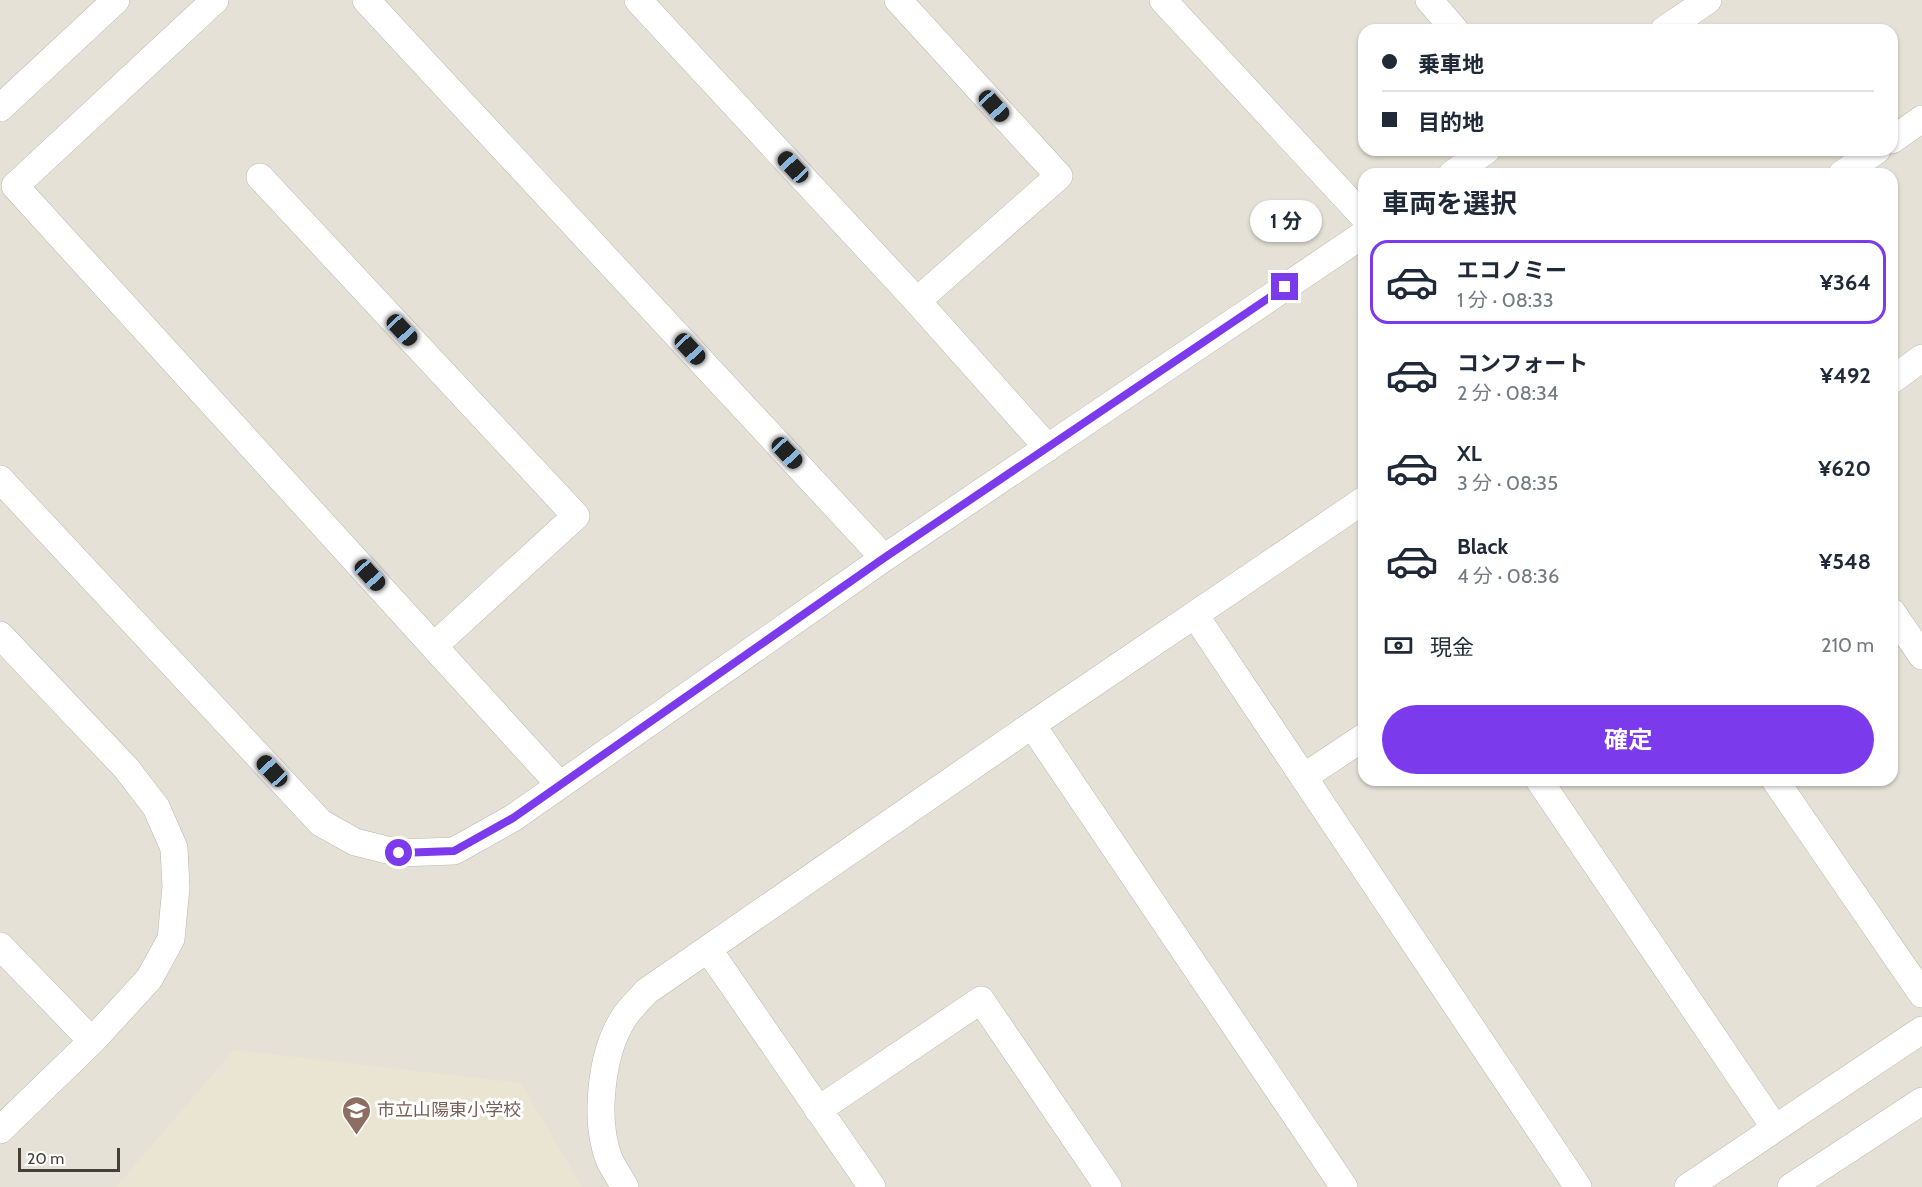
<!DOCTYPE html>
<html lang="ja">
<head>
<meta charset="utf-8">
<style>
  :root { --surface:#fff; --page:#f6f6f7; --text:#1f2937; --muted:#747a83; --line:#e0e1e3; --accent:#7c3aed }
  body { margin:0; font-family:Cabin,"Noto Sans JP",sans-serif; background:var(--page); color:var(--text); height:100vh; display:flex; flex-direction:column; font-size:22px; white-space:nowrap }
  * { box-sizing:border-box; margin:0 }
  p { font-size:20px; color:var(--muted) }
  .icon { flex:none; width:33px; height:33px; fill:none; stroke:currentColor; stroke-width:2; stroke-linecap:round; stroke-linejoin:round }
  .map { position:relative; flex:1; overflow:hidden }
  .side { position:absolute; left:1358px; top:168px; width:540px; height:618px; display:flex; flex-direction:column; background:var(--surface); border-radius:18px; box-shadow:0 2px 4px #0004 }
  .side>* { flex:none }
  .hud { position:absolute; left:1358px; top:24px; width:540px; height:132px; border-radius:18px; box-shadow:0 2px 4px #0004; display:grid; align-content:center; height:132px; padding:0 24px; background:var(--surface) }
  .scale { position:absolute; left:18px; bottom:15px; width:102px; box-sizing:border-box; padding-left:6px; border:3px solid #443f37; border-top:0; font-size:16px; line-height:21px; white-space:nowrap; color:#443f37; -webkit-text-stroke:4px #fff; paint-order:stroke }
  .end { position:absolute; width:27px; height:27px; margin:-14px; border:8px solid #7c3aed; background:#fff; box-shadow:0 0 0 3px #fff }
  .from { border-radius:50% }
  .bubble { position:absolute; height:42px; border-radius:21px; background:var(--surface); box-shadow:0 2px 4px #0004; font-size:20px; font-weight:700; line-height:42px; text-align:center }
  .car { position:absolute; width:18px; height:36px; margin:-18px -9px; border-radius:8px; box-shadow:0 0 4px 2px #0007; background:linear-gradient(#222 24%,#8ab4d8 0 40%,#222 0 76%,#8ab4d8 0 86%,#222 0) }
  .hud b { display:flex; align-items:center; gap:21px; height:57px; font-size:22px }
  .hud b+b { border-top:2px solid var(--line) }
  .hud i { width:15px; height:15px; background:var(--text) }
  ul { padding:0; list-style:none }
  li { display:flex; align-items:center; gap:18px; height:84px; margin:0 12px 9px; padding:0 12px; border:3px solid transparent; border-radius:18px }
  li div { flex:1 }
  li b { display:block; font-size:22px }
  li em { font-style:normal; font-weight:700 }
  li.current { border-color:var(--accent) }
  li>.icon { width:54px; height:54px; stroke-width:1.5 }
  h2 { padding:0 24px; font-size:27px; line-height:72px }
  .pay { display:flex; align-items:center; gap:15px; height:66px; padding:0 24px; font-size:22px }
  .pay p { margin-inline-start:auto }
  .action { display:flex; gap:12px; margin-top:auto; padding:12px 24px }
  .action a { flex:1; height:69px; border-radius:36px; background:var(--accent); color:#fff; font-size:24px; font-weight:700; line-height:69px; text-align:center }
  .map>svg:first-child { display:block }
  .residential { fill:#e5e1d6; fill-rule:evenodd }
  .education { fill:#eae4d2 }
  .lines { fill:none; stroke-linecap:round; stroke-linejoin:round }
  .street-casing { stroke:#bcb7ab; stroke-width:28 }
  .street { stroke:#fff; stroke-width:27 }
  .route { stroke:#7c3aed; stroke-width:8 }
  .labels { text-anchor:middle; stroke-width:6; stroke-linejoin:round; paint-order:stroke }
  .education-label { font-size:18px; fill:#785e54; stroke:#fff; text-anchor:start }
</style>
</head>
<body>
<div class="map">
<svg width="1922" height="1187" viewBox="0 0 1922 1187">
  <rect width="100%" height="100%" fill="#f2efe7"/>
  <path class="residential" d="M0,0H1922V1187H0ZM1364,30H1892V150H1364ZM1364,174H1892V780H1364Z"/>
  <path class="education" d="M234,1050L521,1083L582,1187H116Z"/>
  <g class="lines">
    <defs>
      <path id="street" d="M215,0L15,186L559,784
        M366,0L884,558
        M638,0L917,301L1048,448
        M898,0L1059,176L917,301
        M1163,0L1364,217
        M1429,0L1455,30
        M1664,30L1708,0
        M0,108L116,0
        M1892,140L1922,119
        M1452,174L1487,150
        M1842,174L1877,150
        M260,177L576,516L434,646
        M1892,380L1922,358
        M0,479L321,823L355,842L399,853L454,851L513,818L884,558L1364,234
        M1892,612L1922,656
        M1195,615L1578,1187
        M0,635L126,768L156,807L174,848L176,887L171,939L149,979L92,1041L0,1130
        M1032,725L1344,1187
        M1304,777L1364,737
        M1539,780L1775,1128
        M1775,780L1922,994
        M0,946L92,1041
        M708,949L872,1187
        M818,1110L981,1000L1108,1187
        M625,1187C620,1178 613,1168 609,1159C594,1120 601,1054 623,1019C629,1009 639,1000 647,991L1032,725L1364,500
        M1688,1187L1922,1030
        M1791,1187L1922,1101"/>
    </defs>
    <use href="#street" class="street-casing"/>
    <use href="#street" class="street"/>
  </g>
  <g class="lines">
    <path class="route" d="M399,853L454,851L513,818L884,558L1285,287"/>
  </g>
  <defs>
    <symbol id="school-pin" viewBox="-11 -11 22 30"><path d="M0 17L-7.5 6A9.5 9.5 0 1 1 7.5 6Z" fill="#8d6e63" stroke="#fff"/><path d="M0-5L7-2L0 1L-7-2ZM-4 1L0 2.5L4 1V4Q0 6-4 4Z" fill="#fff"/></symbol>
  </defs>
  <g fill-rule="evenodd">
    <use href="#school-pin" x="340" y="1094" width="33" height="45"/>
  </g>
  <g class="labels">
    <g class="education-label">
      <text x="377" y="1116">市立山陽東小学校</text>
    </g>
  </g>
</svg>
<div class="scale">20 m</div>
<i class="end from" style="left:399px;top:853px"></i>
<i class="end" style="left:1285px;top:287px"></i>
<div class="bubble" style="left:1250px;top:200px;width:72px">1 分</div>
<i class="car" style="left:994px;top:106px;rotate:138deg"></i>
<i class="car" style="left:793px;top:167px;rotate:317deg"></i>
<i class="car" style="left:402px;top:330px;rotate:137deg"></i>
<i class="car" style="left:690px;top:349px;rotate:137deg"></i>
<i class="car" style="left:787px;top:453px;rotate:137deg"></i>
<i class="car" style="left:370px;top:575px;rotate:138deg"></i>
<i class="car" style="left:272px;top:771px;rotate:317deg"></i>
<div class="hud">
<b><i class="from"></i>乗車地</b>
<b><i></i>目的地</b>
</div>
<section class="side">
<h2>車両を選択</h2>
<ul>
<li class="current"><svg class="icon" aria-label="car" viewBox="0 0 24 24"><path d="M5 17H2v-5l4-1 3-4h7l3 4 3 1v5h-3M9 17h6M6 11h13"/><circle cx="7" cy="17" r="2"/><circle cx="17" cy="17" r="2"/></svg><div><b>エコノミー</b><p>1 分 · 08:33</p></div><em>¥364</em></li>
<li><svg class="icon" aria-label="car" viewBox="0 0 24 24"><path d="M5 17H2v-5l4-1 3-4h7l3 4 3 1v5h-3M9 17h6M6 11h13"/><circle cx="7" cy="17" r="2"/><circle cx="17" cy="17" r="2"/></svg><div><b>コンフォート</b><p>2 分 · 08:34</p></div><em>¥492</em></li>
<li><svg class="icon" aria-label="car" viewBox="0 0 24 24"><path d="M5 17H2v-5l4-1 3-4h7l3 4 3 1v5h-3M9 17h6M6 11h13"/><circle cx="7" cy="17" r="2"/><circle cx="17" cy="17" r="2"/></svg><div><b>XL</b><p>3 分 · 08:35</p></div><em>¥620</em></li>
<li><svg class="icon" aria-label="car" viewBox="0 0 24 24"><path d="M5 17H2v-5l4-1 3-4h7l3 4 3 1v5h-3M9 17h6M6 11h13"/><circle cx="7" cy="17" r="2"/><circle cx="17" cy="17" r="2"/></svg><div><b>Black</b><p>4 分 · 08:36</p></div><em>¥548</em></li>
</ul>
<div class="pay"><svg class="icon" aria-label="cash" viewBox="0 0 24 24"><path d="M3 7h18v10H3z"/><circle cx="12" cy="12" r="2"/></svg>現金<p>210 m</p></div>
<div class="action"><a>確定</a></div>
</section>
</div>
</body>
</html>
